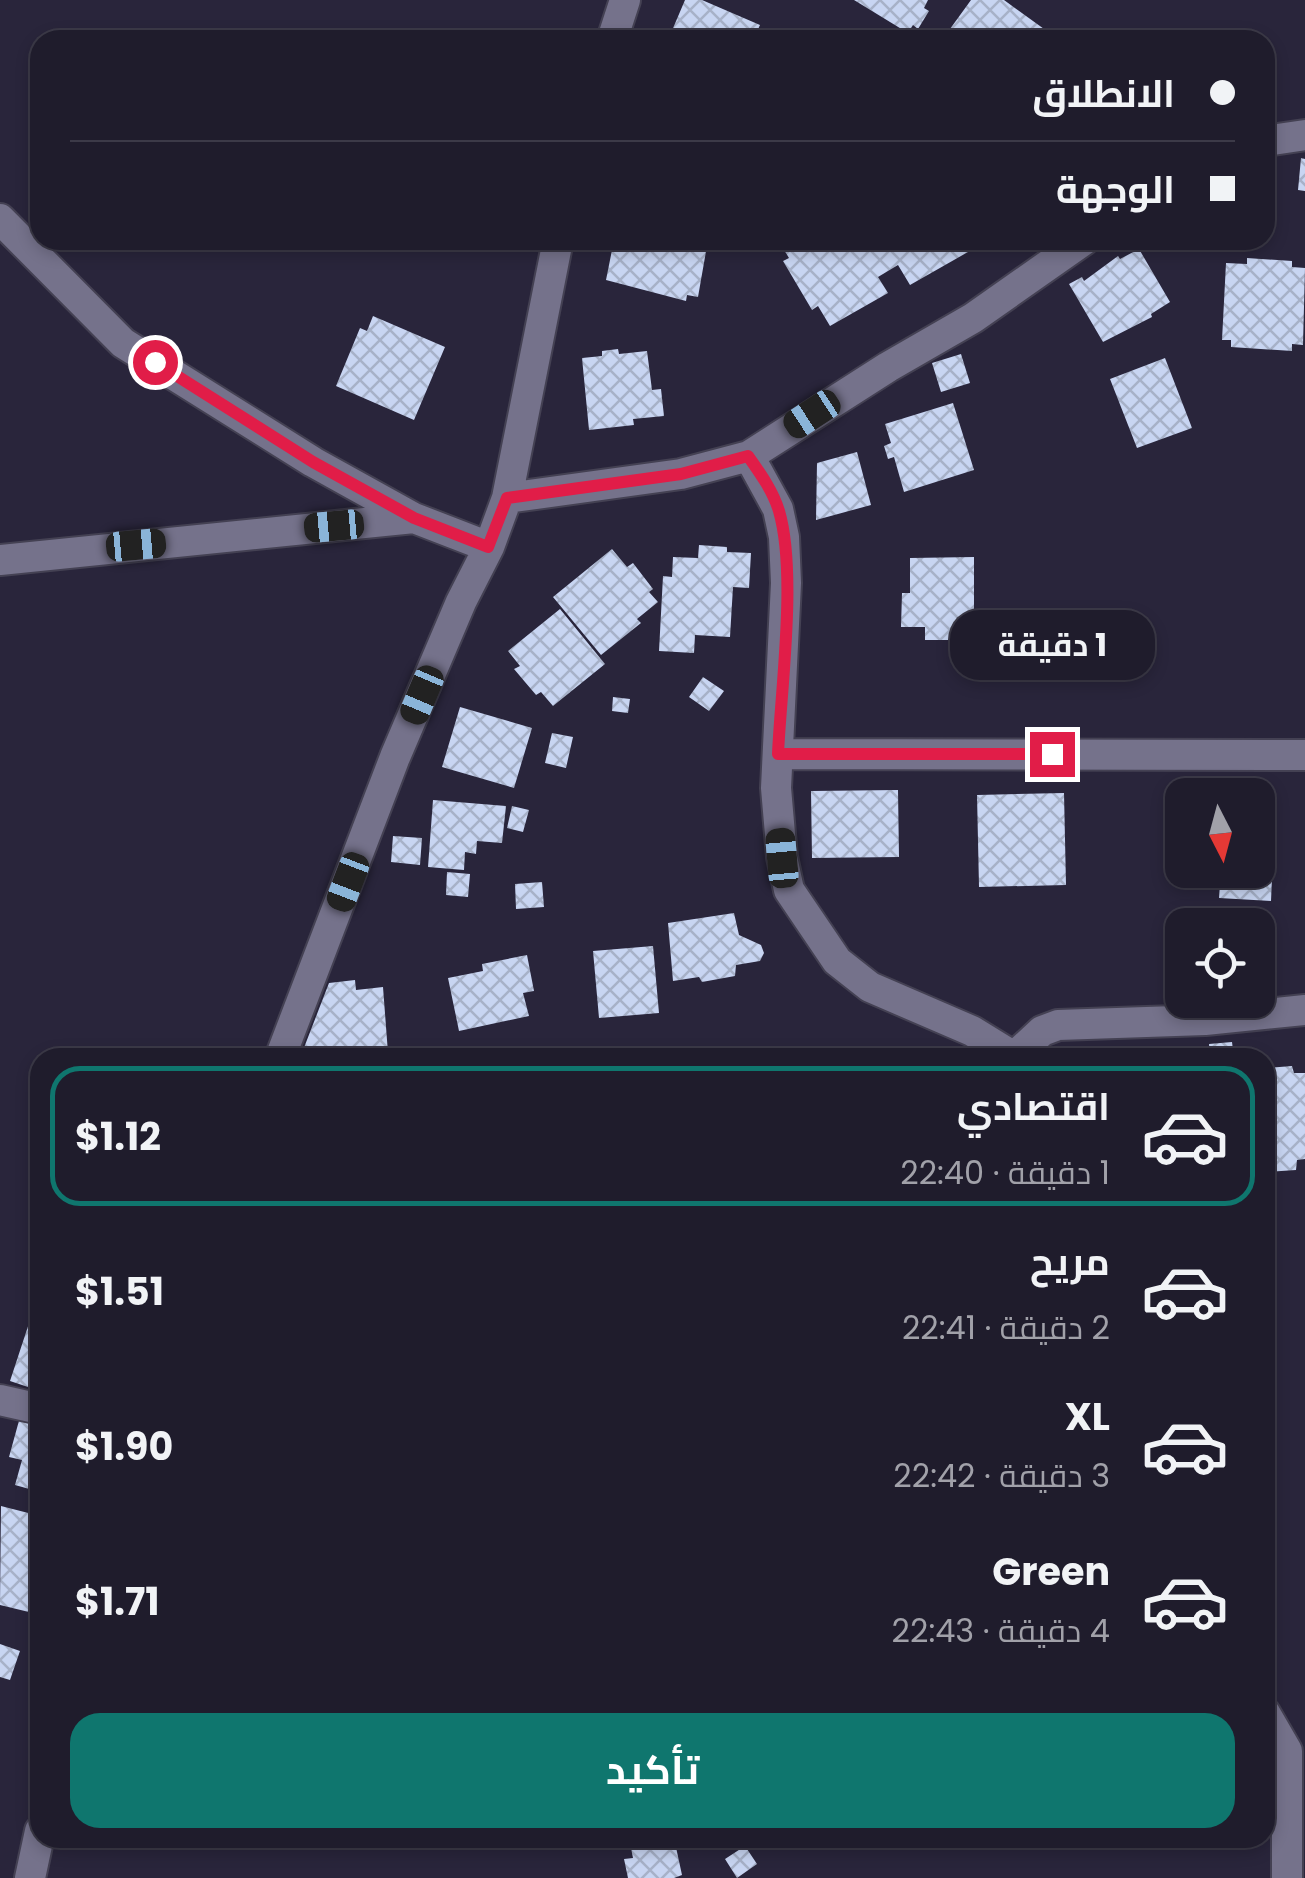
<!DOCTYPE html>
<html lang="ar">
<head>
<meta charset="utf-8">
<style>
  :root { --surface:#1f1c2c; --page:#272534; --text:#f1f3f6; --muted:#a1a1a9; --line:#3c3a48; --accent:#0f766e }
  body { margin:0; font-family:Poppins,Cairo,sans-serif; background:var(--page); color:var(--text); direction:rtl; height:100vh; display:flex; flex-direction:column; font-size:38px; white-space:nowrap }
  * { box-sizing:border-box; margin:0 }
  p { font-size:32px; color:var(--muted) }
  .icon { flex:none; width:55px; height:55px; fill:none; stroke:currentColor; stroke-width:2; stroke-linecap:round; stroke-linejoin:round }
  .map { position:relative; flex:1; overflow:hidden; direction:ltr }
  .side { position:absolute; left:30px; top:1048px; width:1245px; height:800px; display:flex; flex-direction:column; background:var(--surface); border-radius:30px; box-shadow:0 5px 15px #0003,0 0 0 2px var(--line); direction:rtl }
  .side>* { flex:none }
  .top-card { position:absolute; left:30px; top:30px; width:1245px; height:220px; border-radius:30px; box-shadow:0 5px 15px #0003,0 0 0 2px var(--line); direction:rtl; display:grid; align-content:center; height:220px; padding:0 40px; background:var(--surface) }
  .needle { width:65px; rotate:174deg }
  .fabs { position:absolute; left:1165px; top:778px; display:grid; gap:20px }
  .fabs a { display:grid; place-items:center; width:110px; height:110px; border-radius:20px; background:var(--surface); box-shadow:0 5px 15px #0003,0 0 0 2px var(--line); font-size:50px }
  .end { position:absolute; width:45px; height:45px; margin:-22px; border:12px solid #e11d48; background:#fff; box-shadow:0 0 0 5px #fff }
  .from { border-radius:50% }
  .bubble { position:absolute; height:70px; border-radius:30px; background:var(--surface); box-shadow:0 5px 15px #0003,0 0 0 2px var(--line); font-size:32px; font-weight:700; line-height:70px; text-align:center; direction:rtl }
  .car { position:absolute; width:30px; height:60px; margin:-30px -15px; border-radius:12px; box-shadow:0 0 8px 2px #0007; background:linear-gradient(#222 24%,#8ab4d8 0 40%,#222 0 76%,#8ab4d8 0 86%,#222 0) }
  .top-card b { display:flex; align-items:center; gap:35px; height:95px; font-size:38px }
  .top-card b+b { border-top:2px solid var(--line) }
  .top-card i { width:25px; height:25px; background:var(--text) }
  ul { padding:18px 0 0; list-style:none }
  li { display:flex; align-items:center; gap:30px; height:140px; margin:0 20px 15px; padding:0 20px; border:5px solid transparent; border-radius:30px }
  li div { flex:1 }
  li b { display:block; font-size:38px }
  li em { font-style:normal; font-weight:700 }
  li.active { border-color:var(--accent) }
  li>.icon { width:90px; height:90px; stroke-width:1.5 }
  .primary-button { display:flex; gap:20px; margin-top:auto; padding:20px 40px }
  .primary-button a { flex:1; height:115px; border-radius:30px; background:var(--accent); color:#fff; font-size:40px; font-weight:700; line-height:115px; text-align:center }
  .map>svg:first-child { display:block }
  .building { fill:url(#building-cross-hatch) }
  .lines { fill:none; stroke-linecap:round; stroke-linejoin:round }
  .minor-casing { stroke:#444153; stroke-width:34 }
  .minor { stroke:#75728b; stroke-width:30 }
  .route { stroke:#e11d48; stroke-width:12 }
</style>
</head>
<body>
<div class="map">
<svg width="1305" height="1878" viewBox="0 0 1305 1878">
  <defs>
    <pattern id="building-cross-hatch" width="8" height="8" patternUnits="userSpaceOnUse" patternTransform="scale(2.5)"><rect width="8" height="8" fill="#c8d5f2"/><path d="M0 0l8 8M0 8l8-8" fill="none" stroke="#a7b1c8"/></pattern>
  </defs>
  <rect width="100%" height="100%" fill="#29253b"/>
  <path class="building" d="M685,0H702L760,25L753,40H668Z
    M854,0H928L924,8L929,11L918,29L913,25L908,33Z
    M971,0H1004L1051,34L1047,40H942Z
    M1301,158L1305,159V191L1298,190Z
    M614,240H708L698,297L687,295L686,301L606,280Z
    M778,240H973L964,245L968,252L910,285L898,265L878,277L888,293L830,326L818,306L812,310L783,261L789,258Z
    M1139,249L1170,302L1151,314L1152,317L1103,342L1069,284L1082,277L1084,281L1118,256L1120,259Z
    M1247,258L1292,261V267L1305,268L1303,345L1292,344V351L1231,347V340H1222L1226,263L1247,264Z
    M373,316L445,347L414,420L336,386L360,328L367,331Z
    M618,349L619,354L647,351L652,390L661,389L664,416L633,419L634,425L589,430L582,358L602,356V351Z
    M961,354L970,383L941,392L932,363Z
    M1165,358L1192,428L1137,448L1110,379Z
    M953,403L974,470L904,492L894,457L888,459L884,446L891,443L885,424Z
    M857,452L871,505L816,520L817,463Z
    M699,545L727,547V552L751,553L749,588L733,587L730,637L695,635L694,653L659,651L663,576L672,577L673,557L698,558Z
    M612,549L627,567L633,563L653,589L649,592L658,602L637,619L641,623L601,655L553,597Z
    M974,557V621H960V640H925V627H901L902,593H910V558Z
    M560,609L605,664L553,706L541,692L536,695L514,669L520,666L508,651Z
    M703,677L724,691L709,711L689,697Z
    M613,697L630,699L628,713L612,711Z
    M460,707L532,728L514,788L442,767Z
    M552,733L573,737L566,768L545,763Z
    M898,790L899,857L812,858L811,791Z
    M1064,793L1066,885L979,887L977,795Z
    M433,800L506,806L502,843L477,841L476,854L465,852L464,870L428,867Z
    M512,806L529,810L523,832L507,828Z
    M1258,833L1274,834L1271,901L1219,898L1221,870H1258Z
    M393,836L422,838L420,865L391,862Z
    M447,872L470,874L468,897L446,895Z
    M542,882L544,907L516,909L515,884Z
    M734,913L739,935L761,945L764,953L760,961L736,965L735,976L702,982L699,977L673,981L668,923Z
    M653,946L659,1013L599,1018L593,951Z
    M527,955L534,991L523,993L529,1016L459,1031L448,978L483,971L482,964Z
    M355,980L356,990L383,987L388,1053L300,1058L329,983Z
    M1232,1042L1234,1058H1210L1209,1044Z
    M1292,1066L1294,1073H1305V1159L1297,1160L1296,1170L1265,1172V1068Z
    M34,1308L40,1310V1391L10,1381Z
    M20,1417L40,1423V1492L15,1485L22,1460L9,1457Z
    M1,1506L40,1516V1585L33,1613L0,1605Z
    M0,1644L20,1651L10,1680L0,1677Z
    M409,1838H452L450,1844L440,1841L438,1847Z
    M629,1838H674L682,1875L674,1878H628L624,1859L633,1858Z
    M745,1846L757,1864L737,1878L725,1859Z"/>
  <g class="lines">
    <defs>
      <path id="minor" d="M612,40L625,0
        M1265,141L1305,135
        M0,219L123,343L313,462L414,518L489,547
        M749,456L888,367L973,318L1084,240
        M507,498L681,474L749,456L778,509L784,537L786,583L776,788L782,857L789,890L837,961L870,987L972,1031L1016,1058
        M0,560L414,518
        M778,754L1305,755
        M1015,1056L1042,1031L1058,1025L1205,1020L1305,1010
        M280,1058L395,757L461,602L489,547L507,498L558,240
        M0,1400L40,1409
        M1265,1713L1287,1751V1878
        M30,1878L40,1831"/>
    </defs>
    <use href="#minor" class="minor-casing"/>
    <use href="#minor" class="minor"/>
  </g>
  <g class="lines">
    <path class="route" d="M155,362L313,462L414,518L488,547L507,498L681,474L748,456C760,473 773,491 779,511C797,573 781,687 778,754H1052"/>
  </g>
</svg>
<div class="fabs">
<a><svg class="needle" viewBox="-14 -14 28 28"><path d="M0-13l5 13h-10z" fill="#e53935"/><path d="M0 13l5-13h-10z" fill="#a1a1a9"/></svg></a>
<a><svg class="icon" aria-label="locate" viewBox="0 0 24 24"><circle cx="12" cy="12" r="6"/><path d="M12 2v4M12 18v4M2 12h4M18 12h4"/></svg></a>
</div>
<i class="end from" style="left:155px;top:362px"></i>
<i class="end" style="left:1052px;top:754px"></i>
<div class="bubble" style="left:950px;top:610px;width:205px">1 دقيقة</div>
<i class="car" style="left:812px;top:414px;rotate:237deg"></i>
<i class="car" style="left:334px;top:526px;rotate:265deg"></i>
<i class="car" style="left:136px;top:545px;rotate:85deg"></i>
<i class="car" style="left:422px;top:695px;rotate:203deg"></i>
<i class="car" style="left:782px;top:858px;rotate:355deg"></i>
<i class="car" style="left:348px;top:882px;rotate:201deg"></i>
<div class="top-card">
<b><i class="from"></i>الانطلاق</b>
<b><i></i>الوجهة</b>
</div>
<section class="side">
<ul>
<li class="active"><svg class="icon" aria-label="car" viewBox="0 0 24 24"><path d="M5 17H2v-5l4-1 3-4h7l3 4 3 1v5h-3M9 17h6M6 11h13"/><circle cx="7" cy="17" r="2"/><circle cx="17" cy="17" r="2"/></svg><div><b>اقتصادي</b><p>1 دقيقة · 22:40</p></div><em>$1.12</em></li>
<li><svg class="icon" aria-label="car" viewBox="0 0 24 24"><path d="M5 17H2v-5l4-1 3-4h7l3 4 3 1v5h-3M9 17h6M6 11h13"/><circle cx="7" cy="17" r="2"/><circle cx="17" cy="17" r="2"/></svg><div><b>مريح</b><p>2 دقيقة · 22:41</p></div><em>$1.51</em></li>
<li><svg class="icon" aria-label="car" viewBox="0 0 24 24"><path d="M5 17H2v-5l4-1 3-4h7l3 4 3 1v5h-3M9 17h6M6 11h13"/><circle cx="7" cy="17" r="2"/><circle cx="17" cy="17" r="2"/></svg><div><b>XL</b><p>3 دقيقة · 22:42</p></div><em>$1.90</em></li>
<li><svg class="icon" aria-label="car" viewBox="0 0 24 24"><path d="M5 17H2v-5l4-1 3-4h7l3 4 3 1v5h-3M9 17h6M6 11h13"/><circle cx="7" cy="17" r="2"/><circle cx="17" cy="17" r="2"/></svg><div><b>Green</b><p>4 دقيقة · 22:43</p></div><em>$1.71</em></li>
</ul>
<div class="primary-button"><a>تأكيد</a></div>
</section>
</div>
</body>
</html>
